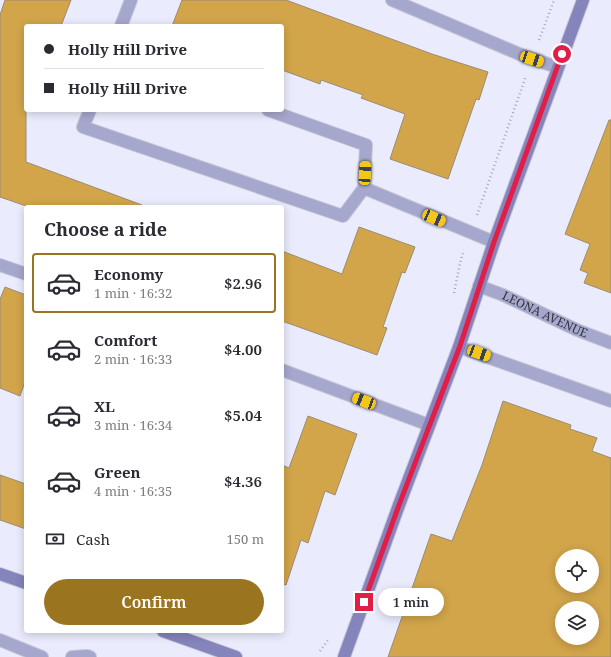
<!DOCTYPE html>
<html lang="en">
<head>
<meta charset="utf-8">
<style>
  :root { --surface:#fff; --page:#f2f2f3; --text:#2b2b33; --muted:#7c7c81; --line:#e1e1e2; --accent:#9b7420 }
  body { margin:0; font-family:"Noto Serif",serif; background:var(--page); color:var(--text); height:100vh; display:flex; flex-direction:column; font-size:15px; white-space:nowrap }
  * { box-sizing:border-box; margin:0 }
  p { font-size:13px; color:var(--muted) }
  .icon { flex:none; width:22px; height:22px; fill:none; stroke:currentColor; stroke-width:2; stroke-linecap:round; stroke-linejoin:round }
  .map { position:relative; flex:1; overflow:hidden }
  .sheet { position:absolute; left:24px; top:205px; width:260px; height:428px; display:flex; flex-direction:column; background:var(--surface); border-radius:4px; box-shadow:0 2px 10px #0003 }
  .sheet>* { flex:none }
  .guide { position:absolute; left:24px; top:24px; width:260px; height:88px; border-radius:4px; box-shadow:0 2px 10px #0003; display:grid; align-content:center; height:88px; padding:0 20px; background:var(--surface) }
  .buttons { position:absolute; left:555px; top:549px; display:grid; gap:8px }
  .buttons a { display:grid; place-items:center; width:44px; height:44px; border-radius:50%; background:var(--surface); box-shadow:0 2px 10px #0003; font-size:20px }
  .end { position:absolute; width:18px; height:18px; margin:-9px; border:5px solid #e11d48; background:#fff; box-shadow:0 0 0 2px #fff }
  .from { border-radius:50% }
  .bubble { position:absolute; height:28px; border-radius:14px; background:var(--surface); box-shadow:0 2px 10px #0003; font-size:13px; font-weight:600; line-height:28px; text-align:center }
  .car { position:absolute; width:12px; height:24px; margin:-12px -6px; border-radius:5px; box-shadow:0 0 3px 1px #0007; background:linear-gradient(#f5c518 24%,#345 0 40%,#f5c518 0 76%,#345 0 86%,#f5c518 0) }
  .guide b { display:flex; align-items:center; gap:14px; height:38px; font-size:15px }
  .guide b+b { border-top:1px solid var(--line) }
  .guide i { width:10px; height:10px; background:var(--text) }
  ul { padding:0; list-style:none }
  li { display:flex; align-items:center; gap:12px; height:60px; margin:0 8px 6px; padding:0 12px; border:2px solid transparent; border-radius:4px }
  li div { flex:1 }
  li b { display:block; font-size:15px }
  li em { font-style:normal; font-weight:600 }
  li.on { border-color:var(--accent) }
  li>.icon { width:36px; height:36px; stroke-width:1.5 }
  h2 { padding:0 20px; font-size:18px; line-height:48px }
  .pay { display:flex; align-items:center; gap:10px; height:44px; padding:0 20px; font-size:15px }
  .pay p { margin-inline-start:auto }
  .action { display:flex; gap:8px; margin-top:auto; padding:8px 20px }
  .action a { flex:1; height:46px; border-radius:24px; background:var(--accent); color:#fff; font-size:16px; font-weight:600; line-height:46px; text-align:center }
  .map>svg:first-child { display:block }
  .building { fill:#d2a54b; stroke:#9a8c75; fill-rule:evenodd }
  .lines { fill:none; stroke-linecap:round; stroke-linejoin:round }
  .lane-casing { stroke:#c5c6d6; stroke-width:14 }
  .street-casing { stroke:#c5c6d6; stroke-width:14 }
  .secondary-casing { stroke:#c5c6d6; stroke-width:14 }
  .path { stroke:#a7a8b6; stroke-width:2.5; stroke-dasharray:1 3; stroke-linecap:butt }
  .lane { stroke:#a6a7cc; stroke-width:12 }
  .street { stroke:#a6a7cc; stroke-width:12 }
  .secondary { stroke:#8584bb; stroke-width:12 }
  .route { stroke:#e11d48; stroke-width:5 }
  .labels { text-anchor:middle; stroke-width:3; stroke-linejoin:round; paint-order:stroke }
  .street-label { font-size:12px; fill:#33333e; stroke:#fff }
</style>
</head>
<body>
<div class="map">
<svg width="611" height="657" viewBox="0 0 611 657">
  <rect width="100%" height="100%" fill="#eaebfc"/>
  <path class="building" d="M5,0H71L61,26H26V162L142,205L141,207H29L0,197V15Z
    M182,0H286L432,54L488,72L479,100L476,99L448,179L390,159L405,114L361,98L363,95L321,80L320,84L282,70V26H172Z
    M609,120H611V293L584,283L588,273L580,270L590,244L565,234Z
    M359,227L415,247L405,273L402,272L383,327L387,328L377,355L282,321V251L342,274Z
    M5,287L26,295V379L20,396L0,388V299Z
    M503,401L571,425L570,429L597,438L592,451L611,458V657H388L431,534L452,541L482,465ZM562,556H592V586H562ZM562,608H592V638H562Z
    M308,416L357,434L335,495L325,491L308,543L301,540L286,585L282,584V465L289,468Z
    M0,475L26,484V529L0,520Z"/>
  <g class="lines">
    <defs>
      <path id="lane" d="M392,0L524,56L557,67
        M121,26L131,0
        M90,110L83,127L343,216L364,188L366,145L268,110
        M364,188L494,242
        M0,265L26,274
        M459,347L611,401
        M282,370L429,425
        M0,640L42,657
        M72,657L87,656L90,657"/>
      <g id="street">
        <path id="s1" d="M479,286L503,295L577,330L611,343"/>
      </g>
      <path id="secondary" d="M0,574L26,583
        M163,631L236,657
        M344,657L399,505L459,347L494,242L583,0"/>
    </defs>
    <use href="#lane" class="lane-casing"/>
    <use href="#street" class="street-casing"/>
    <use href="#secondary" class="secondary-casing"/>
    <path class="path" d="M539,40L554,0
      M477,215L526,76
      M454,293L461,259L464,250
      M320,651L328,640"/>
    <use href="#lane" class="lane"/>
    <use href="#street" class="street"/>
    <use href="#secondary" class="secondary"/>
  </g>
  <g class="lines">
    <path class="route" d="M364,602L399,505L460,346L494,242L562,54"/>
  </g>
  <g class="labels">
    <g class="street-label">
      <text dy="4" stroke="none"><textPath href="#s1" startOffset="72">LEONA AVENUE</textPath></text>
    </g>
  </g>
</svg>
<div class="buttons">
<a><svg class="icon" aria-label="locate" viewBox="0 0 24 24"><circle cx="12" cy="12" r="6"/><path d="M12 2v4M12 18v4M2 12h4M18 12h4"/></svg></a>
<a><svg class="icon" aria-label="layers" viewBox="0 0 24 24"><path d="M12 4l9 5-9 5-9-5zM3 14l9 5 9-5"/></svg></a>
</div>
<i class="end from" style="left:562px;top:54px"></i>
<i class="end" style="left:364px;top:602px"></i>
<div class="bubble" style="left:378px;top:588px;width:66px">1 min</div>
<i class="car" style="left:532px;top:59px;rotate:108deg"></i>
<i class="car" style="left:365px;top:173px;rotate:3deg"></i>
<i class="car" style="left:434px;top:218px;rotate:113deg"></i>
<i class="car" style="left:479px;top:353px;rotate:110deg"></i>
<i class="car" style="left:364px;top:401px;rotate:291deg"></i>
<div class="guide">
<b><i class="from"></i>Holly Hill Drive</b>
<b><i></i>Holly Hill Drive</b>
</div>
<section class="sheet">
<h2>Choose a ride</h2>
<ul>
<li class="on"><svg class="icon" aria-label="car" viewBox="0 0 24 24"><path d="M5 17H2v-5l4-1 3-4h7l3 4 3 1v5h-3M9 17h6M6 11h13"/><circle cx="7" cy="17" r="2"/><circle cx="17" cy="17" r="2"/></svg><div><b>Economy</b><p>1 min · 16:32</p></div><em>$2.96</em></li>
<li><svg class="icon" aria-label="car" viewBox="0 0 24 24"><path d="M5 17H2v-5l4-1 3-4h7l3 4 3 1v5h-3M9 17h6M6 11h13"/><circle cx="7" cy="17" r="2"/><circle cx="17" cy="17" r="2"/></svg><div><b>Comfort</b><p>2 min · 16:33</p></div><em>$4.00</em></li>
<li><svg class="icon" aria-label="car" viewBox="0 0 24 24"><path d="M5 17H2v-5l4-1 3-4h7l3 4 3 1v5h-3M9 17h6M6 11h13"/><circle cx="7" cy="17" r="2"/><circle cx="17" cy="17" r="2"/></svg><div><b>XL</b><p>3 min · 16:34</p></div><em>$5.04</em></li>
<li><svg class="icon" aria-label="car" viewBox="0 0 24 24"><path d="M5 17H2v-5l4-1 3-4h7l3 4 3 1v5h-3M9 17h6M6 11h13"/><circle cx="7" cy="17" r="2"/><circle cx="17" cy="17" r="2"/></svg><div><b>Green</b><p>4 min · 16:35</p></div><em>$4.36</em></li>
</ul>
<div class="pay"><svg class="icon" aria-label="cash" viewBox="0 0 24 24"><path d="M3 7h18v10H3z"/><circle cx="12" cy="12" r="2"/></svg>Cash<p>150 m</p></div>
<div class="action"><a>Confirm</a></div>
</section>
</div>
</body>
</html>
